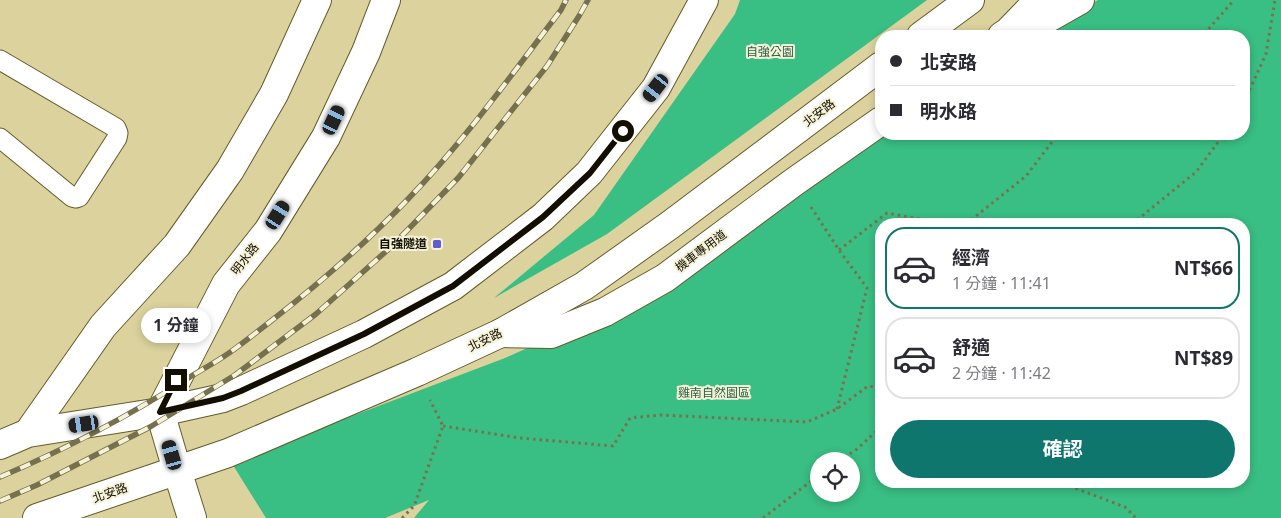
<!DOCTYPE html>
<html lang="zh-TW">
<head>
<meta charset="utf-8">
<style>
  :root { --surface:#fff; --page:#f7f7f7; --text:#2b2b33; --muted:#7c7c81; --line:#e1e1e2; --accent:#0f766e }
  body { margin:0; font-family:"Noto Sans","Noto Sans TC",sans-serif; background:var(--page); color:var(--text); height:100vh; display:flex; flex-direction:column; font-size:19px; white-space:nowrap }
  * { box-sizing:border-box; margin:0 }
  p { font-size:16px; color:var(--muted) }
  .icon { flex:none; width:28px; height:28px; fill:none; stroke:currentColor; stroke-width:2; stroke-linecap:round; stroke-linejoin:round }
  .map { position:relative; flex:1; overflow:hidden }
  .sheet { position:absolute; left:875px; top:218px; width:375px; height:270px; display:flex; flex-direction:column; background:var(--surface); border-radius:20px; box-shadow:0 2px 8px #0003 }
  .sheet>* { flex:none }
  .top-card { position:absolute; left:875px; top:30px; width:375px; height:110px; border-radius:20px; box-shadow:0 2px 8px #0003; display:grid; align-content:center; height:110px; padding:0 15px; background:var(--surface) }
  .controls { position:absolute; left:810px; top:452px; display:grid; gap:10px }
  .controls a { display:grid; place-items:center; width:50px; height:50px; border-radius:50%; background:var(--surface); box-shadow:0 2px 8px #0003; font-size:25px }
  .end { position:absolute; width:22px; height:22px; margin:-11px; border:6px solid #120f00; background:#fff; box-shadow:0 0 0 2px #fff }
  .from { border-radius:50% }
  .bubble { position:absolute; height:35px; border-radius:18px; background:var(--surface); box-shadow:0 2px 8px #0003; font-size:16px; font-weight:700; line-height:35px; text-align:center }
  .car { position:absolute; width:15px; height:30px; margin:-15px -8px; border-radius:6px; box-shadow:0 0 4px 1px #0007; background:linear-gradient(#222 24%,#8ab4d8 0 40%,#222 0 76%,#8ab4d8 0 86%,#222 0) }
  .top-card b { display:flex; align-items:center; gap:18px; height:48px; font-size:19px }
  .top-card b+b { border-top:1px solid var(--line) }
  .top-card i { width:12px; height:12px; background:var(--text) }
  ul { padding:9px 0 0; list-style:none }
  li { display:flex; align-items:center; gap:15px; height:82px; margin:0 10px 8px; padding:0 5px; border:2px solid var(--line); border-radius:20px }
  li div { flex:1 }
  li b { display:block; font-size:19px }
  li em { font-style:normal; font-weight:700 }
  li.on { border-color:var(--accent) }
  li>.icon { width:45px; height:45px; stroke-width:1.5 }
  .cta { display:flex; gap:10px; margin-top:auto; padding:10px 15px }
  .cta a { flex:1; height:58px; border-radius:30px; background:var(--accent); color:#fff; font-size:20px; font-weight:700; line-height:58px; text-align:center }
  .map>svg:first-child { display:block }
  .green { fill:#39be83; fill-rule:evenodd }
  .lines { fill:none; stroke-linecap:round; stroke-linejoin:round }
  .lane-casing { stroke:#645c2a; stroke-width:21 }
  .street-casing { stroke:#645c2a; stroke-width:30 }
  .secondary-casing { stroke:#645c2a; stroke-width:30 }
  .path { stroke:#787250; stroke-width:3; stroke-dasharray:2.5 4; stroke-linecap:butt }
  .lane { stroke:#fff; stroke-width:19 }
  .street { stroke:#fff; stroke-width:28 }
  .secondary { stroke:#fff; stroke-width:28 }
  .rail-casing { stroke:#76704e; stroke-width:5.5 }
  .rail { stroke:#f6f2d8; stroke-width:4; stroke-dasharray:11; stroke-linecap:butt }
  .route { stroke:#120f00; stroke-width:6 }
  .poi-dot { fill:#5f5cd4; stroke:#f6f2d8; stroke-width:2 }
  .labels { text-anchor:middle; stroke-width:4; stroke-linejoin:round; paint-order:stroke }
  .park-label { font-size:12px; fill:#296146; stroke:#f6f2d8 }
  .street-label { font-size:12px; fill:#120f00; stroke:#f6f2d8 }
  .poi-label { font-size:12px; font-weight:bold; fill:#120f00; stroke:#f6f2d8; text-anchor:end }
</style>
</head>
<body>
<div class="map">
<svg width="1281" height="518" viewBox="0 0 1281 518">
  <rect width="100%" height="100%" fill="#dbd29e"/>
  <path class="green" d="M740,0H927L607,234L494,298L594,215L735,14Z
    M1098,0H1281V518H414L429,500L385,518H266L231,462L505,358L567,330L881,134H1244V36H1039ZM881,224H1244V481H881ZM819,461H851V494H819Z"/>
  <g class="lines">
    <defs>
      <path id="lane" d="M0,60L116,128L118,133L117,138L79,197L76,198L72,197L0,138"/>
      <path id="street" d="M1009,31L1036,3L1041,0
        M1002,36L1008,32L1043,21L1080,0
        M501,333L551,334L605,312L665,278L794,182L881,121
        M177,470L192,518"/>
      <path id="secondary" d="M921,36L970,0
        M28,433L103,326L177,245L230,170L274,94L317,0
        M0,445L28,433L160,412L223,398L241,391L364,334L453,286L543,217L589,173L656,88L704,0
        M177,470L160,412L226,284L268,231L326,137L366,52L386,0
        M37,518L228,453L417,372L501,333L584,286L670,225L881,66"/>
    </defs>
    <use href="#lane" class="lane-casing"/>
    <use href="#street" class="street-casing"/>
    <use href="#secondary" class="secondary-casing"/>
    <path class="path" d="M1198,36L1205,33L1234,0
      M1244,102L1266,54L1275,0
      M811,207L839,250L867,288L837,409
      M966,224L1026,176L1058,134
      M1132,224L1196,172L1224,134
      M839,250L887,213L946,224
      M443,426L520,438L613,446L630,418L660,415L807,422L837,409L868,386L881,388
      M839,461L857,449L881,427
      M1065,481L1072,487L1125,507L1136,518
      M402,518L414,506L443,426L430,400
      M763,518L819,475"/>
    <use href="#lane" class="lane"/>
    <use href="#street" class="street"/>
    <use href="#secondary" class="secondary"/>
    <defs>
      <path id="rail" d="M0,477C66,449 129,416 190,377C203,369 216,362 229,353C243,343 257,332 271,321C320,283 366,243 409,198C465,140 512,74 561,10L566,0
        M0,501L37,485L150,427L235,375L316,314L392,246L459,177L547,66L579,16L588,0"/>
    </defs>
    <use href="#rail" class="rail-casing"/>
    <use href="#rail" class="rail"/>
  </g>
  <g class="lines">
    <path class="route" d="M176,380L160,412L223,398L241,391L364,334L453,286L543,217L590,173L623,131"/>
  </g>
  <rect class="poi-dot" x="432" y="239" width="10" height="10" rx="2.5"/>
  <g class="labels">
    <g class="park-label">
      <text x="770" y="56">自強公園</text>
      <text x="714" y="397">雞南自然園區</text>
    </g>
    <g class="street-label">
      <text transform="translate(819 113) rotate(-37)" y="4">北安路</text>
      <text transform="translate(701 251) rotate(-37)" y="4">機車專用道</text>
      <text transform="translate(245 259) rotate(-52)" y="4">明水路</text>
      <text transform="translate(485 340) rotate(-26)" y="4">北安路</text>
      <text transform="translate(110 493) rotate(-19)" y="4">北安路</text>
    </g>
    <g class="poi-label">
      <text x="427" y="248">自強隧道</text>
    </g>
  </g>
</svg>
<div class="controls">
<a><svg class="icon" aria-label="locate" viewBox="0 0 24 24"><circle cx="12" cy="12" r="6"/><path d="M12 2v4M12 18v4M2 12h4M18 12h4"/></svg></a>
</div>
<i class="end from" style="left:623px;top:131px"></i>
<i class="end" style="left:176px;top:380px"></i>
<div class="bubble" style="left:141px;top:308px;width:70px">1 分鐘</div>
<i class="car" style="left:656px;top:88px;rotate:218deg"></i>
<i class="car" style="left:334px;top:120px;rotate:25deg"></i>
<i class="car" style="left:278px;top:215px;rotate:32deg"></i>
<i class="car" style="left:84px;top:424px;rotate:261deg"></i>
<i class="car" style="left:172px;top:455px;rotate:344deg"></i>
<div class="top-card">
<b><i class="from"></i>北安路</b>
<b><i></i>明水路</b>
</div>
<section class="sheet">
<ul>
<li class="on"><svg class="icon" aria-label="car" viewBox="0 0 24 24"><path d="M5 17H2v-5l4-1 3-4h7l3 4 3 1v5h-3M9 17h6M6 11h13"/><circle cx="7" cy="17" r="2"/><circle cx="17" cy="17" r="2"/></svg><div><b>經濟</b><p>1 分鐘 · 11:41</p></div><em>NT$66</em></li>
<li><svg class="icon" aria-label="car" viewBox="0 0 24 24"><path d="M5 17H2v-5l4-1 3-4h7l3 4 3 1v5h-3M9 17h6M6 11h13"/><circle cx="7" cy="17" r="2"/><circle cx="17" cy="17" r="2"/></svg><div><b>舒適</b><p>2 分鐘 · 11:42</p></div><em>NT$89</em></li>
</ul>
<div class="cta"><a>確認</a></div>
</section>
</div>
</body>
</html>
